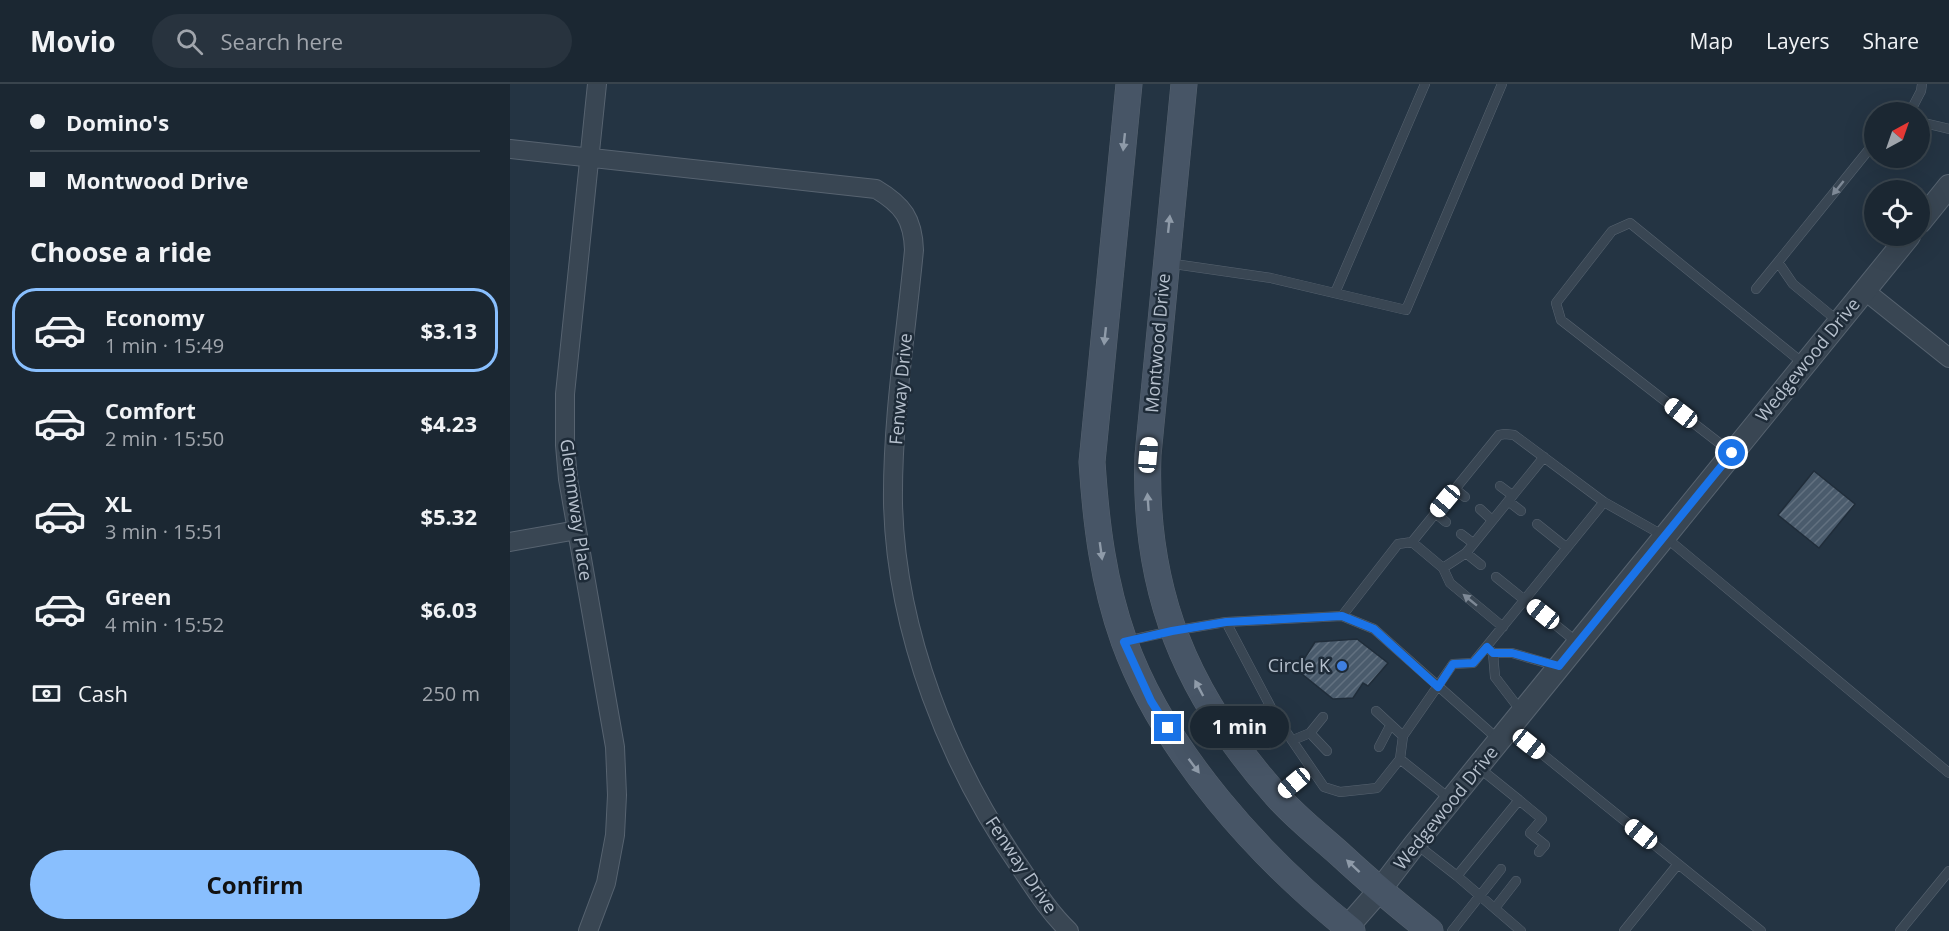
<!DOCTYPE html>
<html lang="en">
<head>
<meta charset="utf-8">
<style>
  :root { --surface:#1b2732; --page:#28333e; --text:#f1f3f6; --muted:#a0a5ac; --line:#39444d; --accent:#89bffe }
  body { margin:0; font-family:"Open Sans",sans-serif; background:var(--page); color:var(--text); height:100vh; display:flex; flex-direction:column; font-size:22px; white-space:nowrap }
  * { box-sizing:border-box; margin:0 }
  p { font-size:20px; color:var(--muted) }
  .icon { flex:none; width:33px; height:33px; fill:none; stroke:currentColor; stroke-width:2; stroke-linecap:round; stroke-linejoin:round }
  .map { position:relative; flex:1; overflow:hidden }
  .drawer { display:flex; flex-direction:column; background:var(--surface); width:510px }
  .drawer>* { flex:none }
  .banner { display:grid; align-content:center; height:132px; padding:0 30px; background:var(--surface) }
  .needle { width:39px; rotate:40deg }
  .fabs { position:absolute; left:1354px; top:18px; display:grid; gap:12px }
  .fabs a { display:grid; place-items:center; width:66px; height:66px; border-radius:50%; background:var(--surface); box-shadow:0 6px 24px #0002,0 0 0 2px var(--line); font-size:30px }
  .end { position:absolute; width:27px; height:27px; margin:-14px; border:8px solid #1a73e8; background:#fff; box-shadow:0 0 0 3px #fff }
  .from { border-radius:50% }
  .bubble { position:absolute; height:42px; border-radius:21px; background:var(--surface); box-shadow:0 6px 24px #0002,0 0 0 2px var(--line); font-size:20px; font-weight:700; line-height:42px; text-align:center }
  .car { position:absolute; width:18px; height:36px; margin:-18px -9px; border-radius:8px; box-shadow:0 0 4px 2px #0007; background:linear-gradient(#fff 24%,#345 0 40%,#fff 0 76%,#345 0 86%,#fff 0) }
  .banner b { display:flex; align-items:center; gap:21px; height:57px; font-size:22px }
  .banner b+b { border-top:2px solid var(--line) }
  .banner i { width:15px; height:15px; background:var(--text) }
  ul { padding:0; list-style:none }
  li { display:flex; align-items:center; gap:18px; height:84px; margin:0 12px 9px; padding:0 18px; border:3px solid transparent; border-radius:24px }
  li div { flex:1 }
  li b { display:block; font-size:22px }
  li em { font-style:normal; font-weight:700 }
  li.on { border-color:var(--accent) }
  li>.icon { width:54px; height:54px; stroke-width:1.5 }
  h2 { padding:0 30px; font-size:27px; line-height:72px }
  .pay { display:flex; align-items:center; gap:15px; height:66px; padding:0 30px; font-size:22px }
  .pay p { margin-inline-start:auto }
  .action { display:flex; gap:12px; margin-top:auto; padding:12px 30px }
  .action a { flex:1; height:69px; border-radius:36px; background:var(--accent); color:#111; font-size:24px; font-weight:700; line-height:69px; text-align:center }
  header { display:flex; align-items:center; gap:36px; box-sizing:border-box; height:84px; padding:0 30px; background:var(--surface); border-bottom:2px solid var(--line) }
  header strong { font-size:28px }
  nav { display:flex; gap:33px; margin-inline-start:auto; font-size:21px }
  .search { width:420px; height:54px; background:var(--page); display:flex; align-items:center; gap:15px; box-sizing:border-box; padding:0 21px; border-radius:33px; color:var(--muted); font-size:22px }
  main { display:flex; flex:1; min-height:0 }
  .map>svg:first-child { display:block }
  .building { fill:url(#building-hatch); stroke:#202d3a; stroke-width:1.5 }
  .lines { fill:none; stroke-linecap:round; stroke-linejoin:round }
  .service-casing { stroke:#576370; stroke-width:10 }
  .minor-casing { stroke:#576370; stroke-width:20 }
  .tertiary-casing { stroke:#576370; stroke-width:24 }
  .secondary-casing { stroke:#576370; stroke-width:27 }
  .service { stroke:#394653; stroke-width:9 }
  .minor { stroke:#394653; stroke-width:18 }
  .tertiary { stroke:#394653; stroke-width:22 }
  .secondary { stroke:#475566; stroke-width:26 }
  .oneway { fill:#8f9ba9 }
  .oneway2 { fill:#7e8996 }
  .route { stroke:#1a73e8; stroke-width:8 }
  .shop-dot { fill:#3f7fe0; stroke:#1e2b38; stroke-width:2 }
  .labels { text-anchor:middle; stroke-width:5; stroke-linejoin:round; paint-order:stroke }
  .street-label { font-size:18px; fill:#b6c0cd; stroke:#1e2b38 }
  .poi-label { font-size:18px; fill:#b6c0cd; stroke:#1e2b38; text-anchor:end }
</style>
</head>
<body>
<header>
<strong>Movio</strong>
<div class="search"><svg class="icon" aria-label="search" viewBox="0 0 24 24"><circle cx="10" cy="10" r="6"/><path d="M15 15l6 6"/></svg>Search here</div>
<nav><a>Map</a><a>Layers</a><a>Share</a></nav>
</header>
<main>
<section class="drawer">
<div class="banner">
<b><i class="from"></i>Domino's</b>
<b><i></i>Montwood Drive</b>
</div>
<h2>Choose a ride</h2>
<ul>
<li class="on"><svg class="icon" aria-label="car" viewBox="0 0 24 24"><path d="M5 17H2v-5l4-1 3-4h7l3 4 3 1v5h-3M9 17h6M6 11h13"/><circle cx="7" cy="17" r="2"/><circle cx="17" cy="17" r="2"/></svg><div><b>Economy</b><p>1 min · 15:49</p></div><em>$3.13</em></li>
<li><svg class="icon" aria-label="car" viewBox="0 0 24 24"><path d="M5 17H2v-5l4-1 3-4h7l3 4 3 1v5h-3M9 17h6M6 11h13"/><circle cx="7" cy="17" r="2"/><circle cx="17" cy="17" r="2"/></svg><div><b>Comfort</b><p>2 min · 15:50</p></div><em>$4.23</em></li>
<li><svg class="icon" aria-label="car" viewBox="0 0 24 24"><path d="M5 17H2v-5l4-1 3-4h7l3 4 3 1v5h-3M9 17h6M6 11h13"/><circle cx="7" cy="17" r="2"/><circle cx="17" cy="17" r="2"/></svg><div><b>XL</b><p>3 min · 15:51</p></div><em>$5.32</em></li>
<li><svg class="icon" aria-label="car" viewBox="0 0 24 24"><path d="M5 17H2v-5l4-1 3-4h7l3 4 3 1v5h-3M9 17h6M6 11h13"/><circle cx="7" cy="17" r="2"/><circle cx="17" cy="17" r="2"/></svg><div><b>Green</b><p>4 min · 15:52</p></div><em>$6.03</em></li>
</ul>
<div class="pay"><svg class="icon" aria-label="cash" viewBox="0 0 24 24"><path d="M3 7h18v10H3z"/><circle cx="12" cy="12" r="2"/></svg>Cash<p>250 m</p></div>
<div class="action"><a>Confirm</a></div>
</section>
<div class="map">
<svg width="1439" height="847" viewBox="0 0 1439 847">
  <defs>
    <pattern id="building-hatch" width="6" height="6" patternUnits="userSpaceOnUse" patternTransform="scale(1.5)"><rect width="6" height="6" fill="#4a5b6c"/><path d="M-1 1l2-2M0 6l6-6M5 7l2-2" fill="none" stroke="#627180"/></pattern>
  </defs>
  <rect width="100%" height="100%" fill="#243443"/>
  <path class="building" d="M1304,387L1345,420L1309,464L1268,431Z
    M847,555L878,579L858,602L853,599L843,614L823,615L787,586L805,558Z"/>
  <g class="lines">
    <defs>
      <path id="service" d="M1400,28L1411,7L1412,0
        M1410,38L1439,45
        M657,179L761,194L896,226L992,0
        M1246,205L1268,178
        M825,209L915,0
        M1329,238L1283,200L1268,178L1365,58
        M1222,369L1051,236L1046,219L1102,147L1120,139L1294,280
        M990,402L1002,411
        M945,405L955,413
        M998,417L1011,427
        M970,425L982,436
        M925,429L936,438
        M1027,440L1057,464
        M951,450L963,459
        M902,458L933,484L940,499L993,543
        M956,469L971,481
        M933,484L956,469L1034,373
        M986,493L1068,559
        M832,532L888,460L902,458L989,351L995,350L1004,351L1094,418L1154,452L1439,689
        M716,538L766,633L814,703L830,708L867,704L890,675L893,652L943,580L963,579L1094,418
        M616,557L662,547L716,538L832,532L864,545L990,657
        M977,563L983,569L985,593L1011,627
        M983,569H1002L1047,582
        M866,627L893,652
        M1000,644L1251,847
        M800,649L817,667
        M783,656L800,649L813,633
        M727,661L766,633
        M869,663L880,642
        M890,675L940,715
        M968,683L1009,716L947,792L1011,847
        M769,711L801,685
        M1009,716L1032,735L1020,749L1035,761L1029,768
        M906,760L947,792
        M985,824L1006,797
        M942,847L991,785
        M1114,847L1168,780
        M1390,847L1439,787"/>
      <path id="minor" d="M0,65L366,105C393,121 403,135 404,166C396,250 382,335 383,419C386,548 439,682 512,786C526,807 540,829 559,847
        M1354,206L1439,274
        M0,458L67,446
        M78,847L96,799L105,751L107,711L105,663L58,395L55,361V310L87,0"/>
      <path id="tertiary" d="M1410,138L1439,102
        M834,847L869,807L905,760L1399,152"/>
      <path id="secondary" d="M619,0L582,378C586,439 593,498 614,557C654,668 750,774 842,847
        M674,0L638,371C633,507 676,610 766,711C786,734 811,753 833,773C861,799 890,823 920,847"/>
    </defs>
    <use href="#service" class="service-casing"/>
    <use href="#minor" class="minor-casing"/>
    <use href="#tertiary" class="tertiary-casing"/>
    <use href="#secondary" class="secondary-casing"/>
    <use href="#service" class="service"/>
    <use href="#minor" class="minor"/>
    <use href="#tertiary" class="tertiary"/>
    <use href="#secondary" class="secondary"/>
  </g>
  <defs><path id="oneway-solid" d="M-6-.8H1V-3.2L6.5 0L1 3.2V.8H-6Z" transform="scale(1.5)"/></defs>
  <g class="oneway">
    <use href="#oneway-solid" transform="translate(614 58) rotate(96)"/>
    <use href="#oneway-solid" transform="translate(659 140) rotate(-84)"/>
    <use href="#oneway-solid" transform="translate(595 252) rotate(96)"/>
    <use href="#oneway-solid" transform="translate(638 418) rotate(-94)"/>
    <use href="#oneway-solid" transform="translate(591 467) rotate(82)"/>
    <use href="#oneway-solid" transform="translate(689 604) rotate(-118)"/>
    <use href="#oneway-solid" transform="translate(684 682) rotate(53)"/>
    <use href="#oneway-solid" transform="translate(843 782) rotate(-137)"/>
  </g>
  <g class="oneway2">
    <use href="#oneway-solid" transform="translate(1328 104) rotate(129)"/>
    <use href="#oneway-solid" transform="translate(960 516) rotate(-141)"/>
  </g>
  <g class="lines">
    <path class="route" d="M658,644L641,617L614,558L662,547L716,538L832,532L864,545L928,603L943,580L963,579L977,563L983,569H1002L1049,582L1222,369"/>
  </g>
  <circle class="shop-dot" cx="832" cy="582" r="6"/>
  <g class="labels">
    <g class="street-label">
      <text transform="translate(648 259) rotate(-85)" y="6">Montwood Drive</text>
      <text transform="translate(1298 276) rotate(-51)" y="6">Wedgewood Drive</text>
      <text transform="translate(391 305) rotate(-85)" y="6">Fenway Drive</text>
      <text transform="translate(66 426) rotate(82)" y="6">Glemmway Place</text>
      <text transform="translate(936 724) rotate(-51)" y="6">Wedgewood Drive</text>
      <text transform="translate(511 781) rotate(56)" y="6">Fenway Drive</text>
    </g>
    <g class="poi-label">
      <text x="820" y="588">Circle K</text>
    </g>
  </g>
</svg>
<div class="fabs">
<a><svg class="needle" viewBox="-14 -14 28 28"><path d="M0-13l5 13h-10z" fill="#e53935"/><path d="M0 13l5-13h-10z" fill="#a0a5ac"/></svg></a>
<a><svg class="icon" aria-label="locate" viewBox="0 0 24 24"><circle cx="12" cy="12" r="6"/><path d="M12 2v4M12 18v4M2 12h4M18 12h4"/></svg></a>
</div>
<i class="end from" style="left:1222px;top:369px"></i>
<i class="end" style="left:658px;top:644px"></i>
<div class="bubble" style="left:680px;top:622px;width:99px">1 min</div>
<i class="car" style="left:1171px;top:329px;rotate:308deg"></i>
<i class="car" style="left:638px;top:371px;rotate:5deg"></i>
<i class="car" style="left:935px;top:417px;rotate:220deg"></i>
<i class="car" style="left:1033px;top:530px;rotate:309deg"></i>
<i class="car" style="left:1019px;top:660px;rotate:129deg"></i>
<i class="car" style="left:784px;top:699px;rotate:230deg"></i>
<i class="car" style="left:1131px;top:750px;rotate:309deg"></i>
</div>
</main>
</body>
</html>
